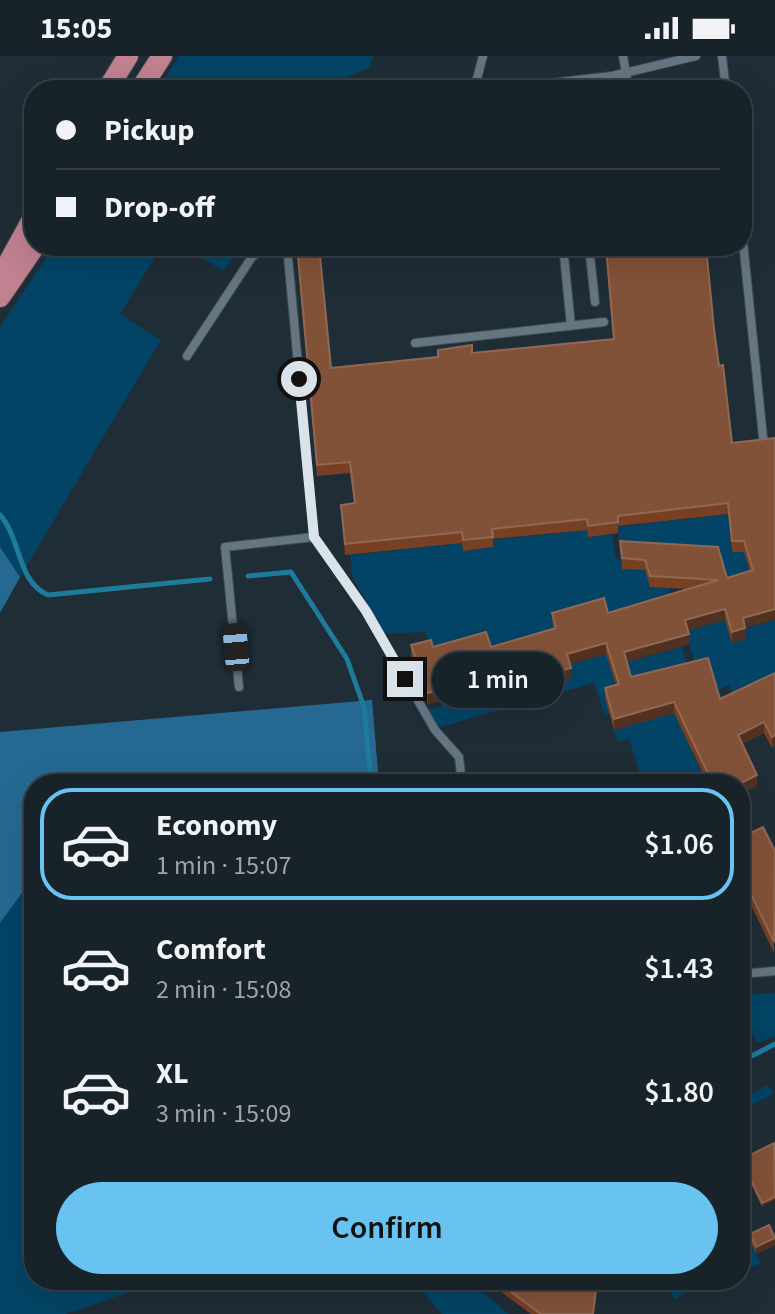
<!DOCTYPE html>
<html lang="en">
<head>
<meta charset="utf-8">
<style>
  :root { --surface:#172229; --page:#242f35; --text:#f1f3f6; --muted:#9ea4a8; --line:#363f46; --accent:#69c3f1 }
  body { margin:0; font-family:"Source Sans 3",sans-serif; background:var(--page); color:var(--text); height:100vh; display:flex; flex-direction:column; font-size:30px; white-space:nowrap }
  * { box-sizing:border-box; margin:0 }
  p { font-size:26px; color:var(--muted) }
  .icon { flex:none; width:44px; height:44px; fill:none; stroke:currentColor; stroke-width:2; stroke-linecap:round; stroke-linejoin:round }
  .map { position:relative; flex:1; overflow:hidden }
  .drawer { position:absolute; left:24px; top:718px; width:726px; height:516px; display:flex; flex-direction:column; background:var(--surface); border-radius:32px; box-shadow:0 8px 32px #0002,0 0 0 2px var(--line) }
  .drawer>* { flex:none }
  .hud { position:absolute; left:24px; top:24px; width:728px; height:176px; border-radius:32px; box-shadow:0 8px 32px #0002,0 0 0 2px var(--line); display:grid; align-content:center; height:176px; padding:0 32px; background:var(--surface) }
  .end { position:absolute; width:36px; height:36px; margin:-18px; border:10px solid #dbe3ea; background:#111; box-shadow:0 0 0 4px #111 }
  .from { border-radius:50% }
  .bubble { position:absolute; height:56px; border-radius:28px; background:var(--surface); box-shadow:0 8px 32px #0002,0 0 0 2px var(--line); font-size:26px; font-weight:600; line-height:56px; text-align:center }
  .car { position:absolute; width:24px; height:48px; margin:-24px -12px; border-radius:10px; box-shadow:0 0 6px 2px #0007; background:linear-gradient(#222 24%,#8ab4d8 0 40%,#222 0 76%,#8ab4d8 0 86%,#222 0) }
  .hud b { display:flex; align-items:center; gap:28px; height:76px; font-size:30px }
  .hud b+b { border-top:2px solid var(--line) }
  .hud i { width:20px; height:20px; background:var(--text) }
  ul { padding:14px 0 0; list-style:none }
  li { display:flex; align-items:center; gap:24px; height:112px; margin:0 16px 12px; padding:0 16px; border:4px solid transparent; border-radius:32px }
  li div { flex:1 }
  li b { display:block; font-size:30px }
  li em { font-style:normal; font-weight:600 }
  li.active { border-color:var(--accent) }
  li>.icon { width:72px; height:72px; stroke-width:1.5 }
  .action { display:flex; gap:16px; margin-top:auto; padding:16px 32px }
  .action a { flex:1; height:92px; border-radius:48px; background:var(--accent); color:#111; font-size:32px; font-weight:600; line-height:92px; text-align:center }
  .status { display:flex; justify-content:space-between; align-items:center; height:56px; padding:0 40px; background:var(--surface); direction:ltr }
  .status svg { height:22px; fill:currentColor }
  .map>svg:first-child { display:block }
  .green { fill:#034466 }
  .forest { fill:#256993 }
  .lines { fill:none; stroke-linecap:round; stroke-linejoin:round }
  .stream { stroke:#1e7b9b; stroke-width:5 }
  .lane-casing { stroke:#3f4b53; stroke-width:10 }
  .primary-casing { stroke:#3f4b53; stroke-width:22 }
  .lane { stroke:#657581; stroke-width:8 }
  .primary { stroke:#c08191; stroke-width:20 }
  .wall { fill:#774023 }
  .shaded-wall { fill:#503122 }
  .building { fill:#825238; stroke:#906854; stroke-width:2 }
  .route { stroke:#dbe3ea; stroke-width:10 }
</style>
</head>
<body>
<div class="status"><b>15:05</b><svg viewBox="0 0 49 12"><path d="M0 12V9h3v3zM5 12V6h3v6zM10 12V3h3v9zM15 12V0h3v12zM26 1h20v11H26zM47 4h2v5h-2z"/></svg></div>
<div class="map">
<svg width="775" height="1258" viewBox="0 0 775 1258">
  <rect width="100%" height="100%" fill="#1f2d37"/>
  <path class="green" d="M179,0H373L369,12L315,34H157Z
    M54,190H162L120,258L161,284L20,521L0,491V271Z
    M183,190H242L223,215Z
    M728,458L731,496H744L753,525L727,533L621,496L618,471Z
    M587,474L588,480L612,478L615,502L621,503L622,512L645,514L650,531L669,532L674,548L556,583L433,602L425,576L384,578L353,522L350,499L462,487L463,495L493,491L492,484Z
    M725,564L732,586L743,573L775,564V627L735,645L729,629L714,636L698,616L685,575Z
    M682,591L690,618L605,642L610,658L605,659L594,627L440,671L426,654L446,649L445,643L489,632L507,639L567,609L606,598L624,607Z
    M702,649L681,672L706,725L643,728L629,683L618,686L614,674Z
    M34,821V1224H164L66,1258H0V867Z
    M740,927H745V939L775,937V981L756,987L740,946Z
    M768,1029L774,1038L740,1054V1037L750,1039Z
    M740,1163L761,1208L740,1214Z
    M417,1224H503L480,1234L509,1258H442L417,1229Z
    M666,1224H708L674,1243Z"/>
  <path class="forest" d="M0,491L20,521L0,557Z
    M372,644L379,728H34V821L0,867V676Z"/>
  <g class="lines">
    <path class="stream" d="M0,459C21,482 17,526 48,539L210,523
      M248,520L291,516L347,603L364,651L371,728
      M740,1006L775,988"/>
    <defs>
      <path id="lane" d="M623,0L629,34
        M722,0L726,34
        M474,34L483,0
        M491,34L612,20L696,0
        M742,176L763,381
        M287,190L314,481L366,555L435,674L459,701L462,728
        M563,190L571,270
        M589,190L595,246
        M415,287L604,266
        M187,300L252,201L266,190
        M239,631L225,491L314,481
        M740,918L775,915"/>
      <path id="primary" d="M107,34L128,0
        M140,34L162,0
        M0,222L34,160
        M0,241L35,190"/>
    </defs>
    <use href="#lane" class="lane-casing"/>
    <use href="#primary" class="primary-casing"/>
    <use href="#lane" class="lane"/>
    <use href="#primary" class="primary"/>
  </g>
  <path class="wall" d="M297,190L331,312L613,283L605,190H706L714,273L719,310L732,387L775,382L745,572V583L732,587L725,564L688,574L689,588L627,606L631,621L720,643L775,617L772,692L764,677L742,688L757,730L740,738V728H708L674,657L614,674L605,642V632L616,628L606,598L570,608L571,623L510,638V648L495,652L489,632L428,648L411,600V589L433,591H491L553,573L552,557H608L688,533L650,531L645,514L622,513L620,485L727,522L750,515L744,496H732L728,458L618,470V477L588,481L587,474L493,483V491L463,495L462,487L345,499L341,449L354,447L350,417L317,420Z
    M740,782L775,795L774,897L740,826Z
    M774,1087L762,1151L752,1130L746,1133L740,1122V1104Z
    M750,1178L775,1189L756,1198L750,1185Z
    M598,1224L594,1258H531L496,1232V1225Z"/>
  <path class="shaded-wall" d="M725,553V564L685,575V564Z
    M775,553V564L745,572V583L732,587V576L743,562Z
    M689,578V588L624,607V596Z
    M606,587V598L567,609V598Z
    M571,612V623L510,638V648L495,652V641L507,628Z
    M489,621V632L428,648V637Z
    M674,646V657L614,674V663Z
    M764,666V677L738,690V679Z
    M775,679V690L772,692V681Z
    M757,719V730L740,738V728Z
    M775,1141V1144L762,1151V1147Z
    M775,1182V1189L756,1198V1191Z"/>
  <path class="building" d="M297,190H319L331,312L438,301V294L472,289V297L614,283L606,190H706L714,273L719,310L723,309L732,387L775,382V553L743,562L745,572L732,576L725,553L685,564L689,578L624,596L631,621L708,602L720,643L775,617V679L772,681L764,666L738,679L757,719L739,728H713L674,646L614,663L605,632L619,628L606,587L567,598L571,612L507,628L510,637L495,641L489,621L428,637L411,589L431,584L433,591L486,576L491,591L556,572L552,557L604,542L608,557L718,524L650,520L645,504L622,502L620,485L718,491L727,522L753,514L744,485H732L728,447L618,460V466L588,470L587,463L492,473L493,481L463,484L462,476L345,488L341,449L355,447L350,406L317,409Z
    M763,771L775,795L774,886L740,815V782Z
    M774,1087L775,1141L762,1147L752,1126L746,1129L740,1118V1104Z
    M769,1169L775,1182L756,1191L750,1178Z
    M498,1224H597L593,1258H541L496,1225Z"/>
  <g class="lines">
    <path class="route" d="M299,323L314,481L366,555L405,623"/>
  </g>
</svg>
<i class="end from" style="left:299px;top:323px"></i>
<i class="end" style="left:405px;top:623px"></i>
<div class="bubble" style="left:432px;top:596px;width:132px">1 min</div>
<i class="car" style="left:236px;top:591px;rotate:355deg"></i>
<div class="hud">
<b><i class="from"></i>Pickup</b>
<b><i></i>Drop-off</b>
</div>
<section class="drawer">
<ul>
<li class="active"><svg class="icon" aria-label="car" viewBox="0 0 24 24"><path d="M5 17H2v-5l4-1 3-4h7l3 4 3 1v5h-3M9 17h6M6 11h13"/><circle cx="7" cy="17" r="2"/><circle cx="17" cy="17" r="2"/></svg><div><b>Economy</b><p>1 min · 15:07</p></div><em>$1.06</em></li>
<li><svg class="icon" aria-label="car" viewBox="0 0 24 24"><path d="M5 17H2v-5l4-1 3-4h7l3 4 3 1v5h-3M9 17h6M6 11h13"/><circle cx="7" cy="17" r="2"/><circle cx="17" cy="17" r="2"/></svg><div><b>Comfort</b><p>2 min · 15:08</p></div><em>$1.43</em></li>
<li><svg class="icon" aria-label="car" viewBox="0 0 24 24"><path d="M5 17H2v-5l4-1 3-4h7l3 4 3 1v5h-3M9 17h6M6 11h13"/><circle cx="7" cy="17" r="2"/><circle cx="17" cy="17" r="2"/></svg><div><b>XL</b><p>3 min · 15:09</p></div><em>$1.80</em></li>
</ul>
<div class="action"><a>Confirm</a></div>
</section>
</div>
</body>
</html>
